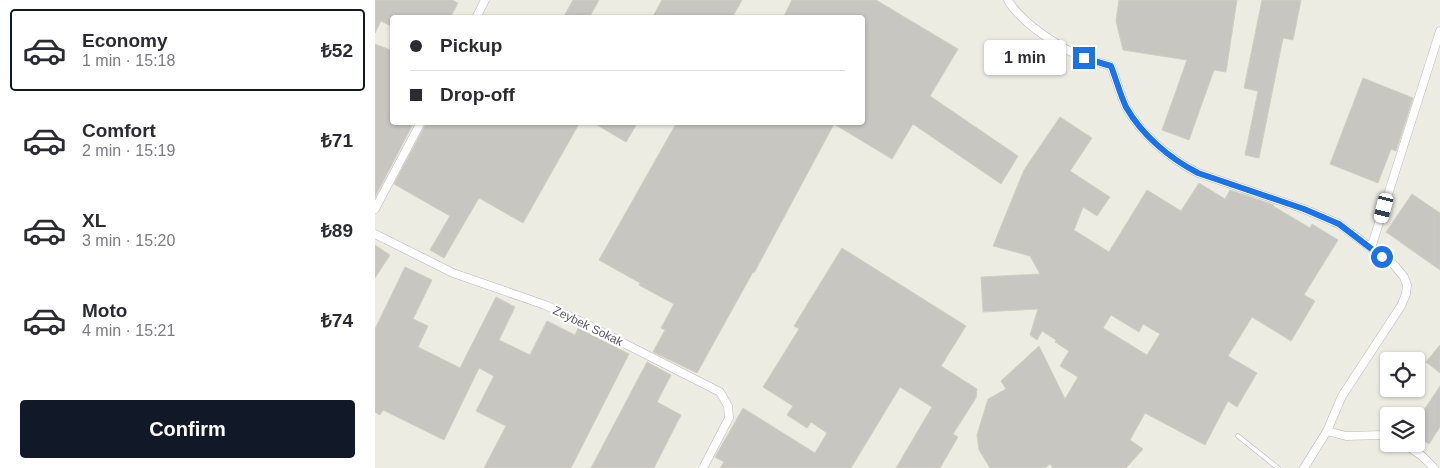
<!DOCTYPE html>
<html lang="en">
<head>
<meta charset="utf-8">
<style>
  :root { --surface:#fff; --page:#f7f7f7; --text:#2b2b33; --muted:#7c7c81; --line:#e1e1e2; --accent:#111827 }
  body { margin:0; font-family:Helvetica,sans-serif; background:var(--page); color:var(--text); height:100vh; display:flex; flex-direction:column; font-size:19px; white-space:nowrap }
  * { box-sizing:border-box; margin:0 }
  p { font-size:16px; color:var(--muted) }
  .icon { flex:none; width:28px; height:28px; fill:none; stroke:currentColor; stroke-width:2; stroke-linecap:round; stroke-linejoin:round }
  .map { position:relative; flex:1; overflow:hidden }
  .sheet { display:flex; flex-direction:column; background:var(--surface); width:375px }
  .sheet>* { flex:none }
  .guide { position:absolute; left:15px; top:15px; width:475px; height:110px; border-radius:5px; box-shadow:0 1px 4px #0004; display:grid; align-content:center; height:110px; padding:0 20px; background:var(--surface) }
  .buttons { position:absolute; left:1005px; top:352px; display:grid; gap:10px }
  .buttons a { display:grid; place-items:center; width:45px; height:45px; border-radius:5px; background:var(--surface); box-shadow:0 1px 4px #0004; font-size:25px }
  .end { position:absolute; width:22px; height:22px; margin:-11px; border:6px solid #1a73e8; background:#fff; box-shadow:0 0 0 2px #fff }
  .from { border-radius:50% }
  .bubble { position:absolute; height:35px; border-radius:5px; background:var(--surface); box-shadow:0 1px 4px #0004; font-size:16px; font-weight:800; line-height:35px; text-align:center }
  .car { position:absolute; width:15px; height:30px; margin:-15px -8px; border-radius:6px; box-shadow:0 0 4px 1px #0007; background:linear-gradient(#fff 24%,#345 0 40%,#fff 0 76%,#345 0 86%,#fff 0) }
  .guide b { display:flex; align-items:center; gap:18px; height:48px; font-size:19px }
  .guide b+b { border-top:1px solid var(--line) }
  .guide i { width:12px; height:12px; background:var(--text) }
  ul { padding:9px 0 0; list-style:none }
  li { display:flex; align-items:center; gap:15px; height:82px; margin:0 10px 8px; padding:0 10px; border:2px solid transparent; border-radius:5px }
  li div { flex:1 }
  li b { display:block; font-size:19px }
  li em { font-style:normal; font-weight:800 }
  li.current { border-color:var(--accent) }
  li>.icon { width:45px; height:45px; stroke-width:1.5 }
  .button { display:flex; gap:10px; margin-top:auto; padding:10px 20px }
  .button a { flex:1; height:58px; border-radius:5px; background:var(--accent); color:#fff; font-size:20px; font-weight:800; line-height:58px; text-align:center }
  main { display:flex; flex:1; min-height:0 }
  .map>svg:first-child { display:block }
  .building { fill:#c8c6c0; stroke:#d1cfc1; fill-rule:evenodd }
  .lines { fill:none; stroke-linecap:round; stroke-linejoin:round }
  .service-casing { stroke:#b8b9be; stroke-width:5 }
  .minor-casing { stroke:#b8b9be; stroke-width:9 }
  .service { stroke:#fff; stroke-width:4 }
  .minor { stroke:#fff; stroke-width:8 }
  .route { stroke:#1a73e8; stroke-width:6 }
  .labels { text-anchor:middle; stroke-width:4.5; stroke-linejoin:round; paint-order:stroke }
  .street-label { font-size:12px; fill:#5b5d62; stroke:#fff }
</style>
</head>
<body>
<main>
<section class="sheet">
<ul>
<li class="current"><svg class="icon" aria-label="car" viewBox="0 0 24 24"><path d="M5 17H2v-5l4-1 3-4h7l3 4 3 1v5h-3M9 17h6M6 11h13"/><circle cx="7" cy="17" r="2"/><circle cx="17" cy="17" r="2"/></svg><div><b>Economy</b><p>1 min · 15:18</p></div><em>₺52</em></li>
<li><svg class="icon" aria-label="car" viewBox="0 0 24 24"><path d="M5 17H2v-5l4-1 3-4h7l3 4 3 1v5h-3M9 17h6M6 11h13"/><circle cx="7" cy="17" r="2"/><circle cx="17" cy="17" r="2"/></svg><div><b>Comfort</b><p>2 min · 15:19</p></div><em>₺71</em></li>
<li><svg class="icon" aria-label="car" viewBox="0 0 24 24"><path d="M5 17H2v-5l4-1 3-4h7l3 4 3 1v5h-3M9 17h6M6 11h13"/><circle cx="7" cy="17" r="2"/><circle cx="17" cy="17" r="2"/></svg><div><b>XL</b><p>3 min · 15:20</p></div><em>₺89</em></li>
<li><svg class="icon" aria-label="car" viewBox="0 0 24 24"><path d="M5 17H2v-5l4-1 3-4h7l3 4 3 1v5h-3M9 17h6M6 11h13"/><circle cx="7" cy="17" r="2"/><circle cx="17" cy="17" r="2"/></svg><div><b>Moto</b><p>4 min · 15:21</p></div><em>₺74</em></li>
</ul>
<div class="button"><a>Confirm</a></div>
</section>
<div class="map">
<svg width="1065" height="468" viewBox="0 0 1065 468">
  <rect width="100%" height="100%" fill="#edece2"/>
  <path class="building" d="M0,0H77L83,3L75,18H18V27L6,21L0,33Z
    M198,0H224L214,18H188Z
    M287,0H367L357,18H277Z
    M417,0H501L583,49L555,96L643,156L626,184L538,124L517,159L459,124L379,273L378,272L322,373L278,352L290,330L286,328L299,304L264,285L265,283L224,260L302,122H488V18H408Z
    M744,0H862L851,72L839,70L814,140L787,130L812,60L748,50L741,21Z
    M887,0H926L918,40L908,38L884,158L870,155L883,91L869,88Z
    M0,44L18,51V122H39L0,197Z
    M988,78L1038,98L1021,151L1016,149L1003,183L955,164Z
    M685,117L717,138L695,171L735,197L722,216L708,207L699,230L734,252L772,190L806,211L824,183L850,199L855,190L899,205L898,206L935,228L937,224L963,240L929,295L940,301L916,341L877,317L853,356L882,373L862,407L853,401L830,445L770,413L755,440L768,449L751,468H678L675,464L670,468H615L604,450L602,435L613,399L631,389L626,381L664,346L690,399L703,377L685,366L694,351L680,342L681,340L667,331L662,340L655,335L663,309L608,312L606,277L665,274L655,256L618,246L649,170ZM736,315L764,332L768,324L785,334L772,355L728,328Z
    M52,122H205L148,223L104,198L69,258L55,250L75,216L19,184Z
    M217,122H263L251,142Z
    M1037,194L1065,213V270L1011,232Z
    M0,245L15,255L0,278Z
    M467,248L591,326L566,366L602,389L601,398L578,434L583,437L565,468H521L557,407L525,387L476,468H345L349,462L340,457L368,408L440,453L452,433L436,422L432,428L412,415L418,406L388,387L424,329L419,326Z
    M30,267L57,280L38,319L53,326L43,347L85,368L121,297L140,307L124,340L155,355L172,321L200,335L203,328L254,354L196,468H109L131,426L101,411L119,376L104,368L69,440L8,410L5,415L0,412V329Z
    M1065,345V373L1051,362Z
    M272,362L296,375L282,402L306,415L279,468H216Z
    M1065,386V427L1054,444L1041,435V422Z"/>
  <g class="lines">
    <defs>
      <path id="service" d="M863,436L903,468"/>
      <path id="minor" d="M633,0C645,22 686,49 710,58C718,62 727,63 736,66C741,79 745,94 751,107C767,135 794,158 823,173L929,209L964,224L1019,265L1029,277L1032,285L1031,294L1026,306L967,396L952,431L929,468
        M101,18L110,0
        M0,209L46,122
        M0,234L78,273L170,305L207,322L345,392L353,406L354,418L328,468
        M996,248L1065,31
        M952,431L971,436L1009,435L1014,437
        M1030,444L1047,456L1059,468"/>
    </defs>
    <use href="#service" class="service-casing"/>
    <use href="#minor" class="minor-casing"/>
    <use href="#service" class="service"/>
    <use href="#minor" class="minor"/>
  </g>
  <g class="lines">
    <path class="route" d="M709,58L736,66C741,79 745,94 751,107C767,135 794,158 823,173L929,209L964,224L1007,257"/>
  </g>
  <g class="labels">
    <g class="street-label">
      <text transform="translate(213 326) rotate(26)" y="4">Zeybek Sokak</text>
    </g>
  </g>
</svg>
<div class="buttons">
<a><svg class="icon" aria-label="locate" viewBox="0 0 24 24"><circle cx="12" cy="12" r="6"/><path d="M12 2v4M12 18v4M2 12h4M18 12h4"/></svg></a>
<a><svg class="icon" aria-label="layers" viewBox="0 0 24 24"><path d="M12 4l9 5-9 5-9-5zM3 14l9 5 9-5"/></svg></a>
</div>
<i class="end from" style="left:1007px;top:257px"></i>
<i class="end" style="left:709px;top:58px"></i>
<div class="bubble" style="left:609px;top:40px;width:82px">1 min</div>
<i class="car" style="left:1009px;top:208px;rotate:194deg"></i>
<div class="guide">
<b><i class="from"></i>Pickup</b>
<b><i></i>Drop-off</b>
</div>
</div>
</main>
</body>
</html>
